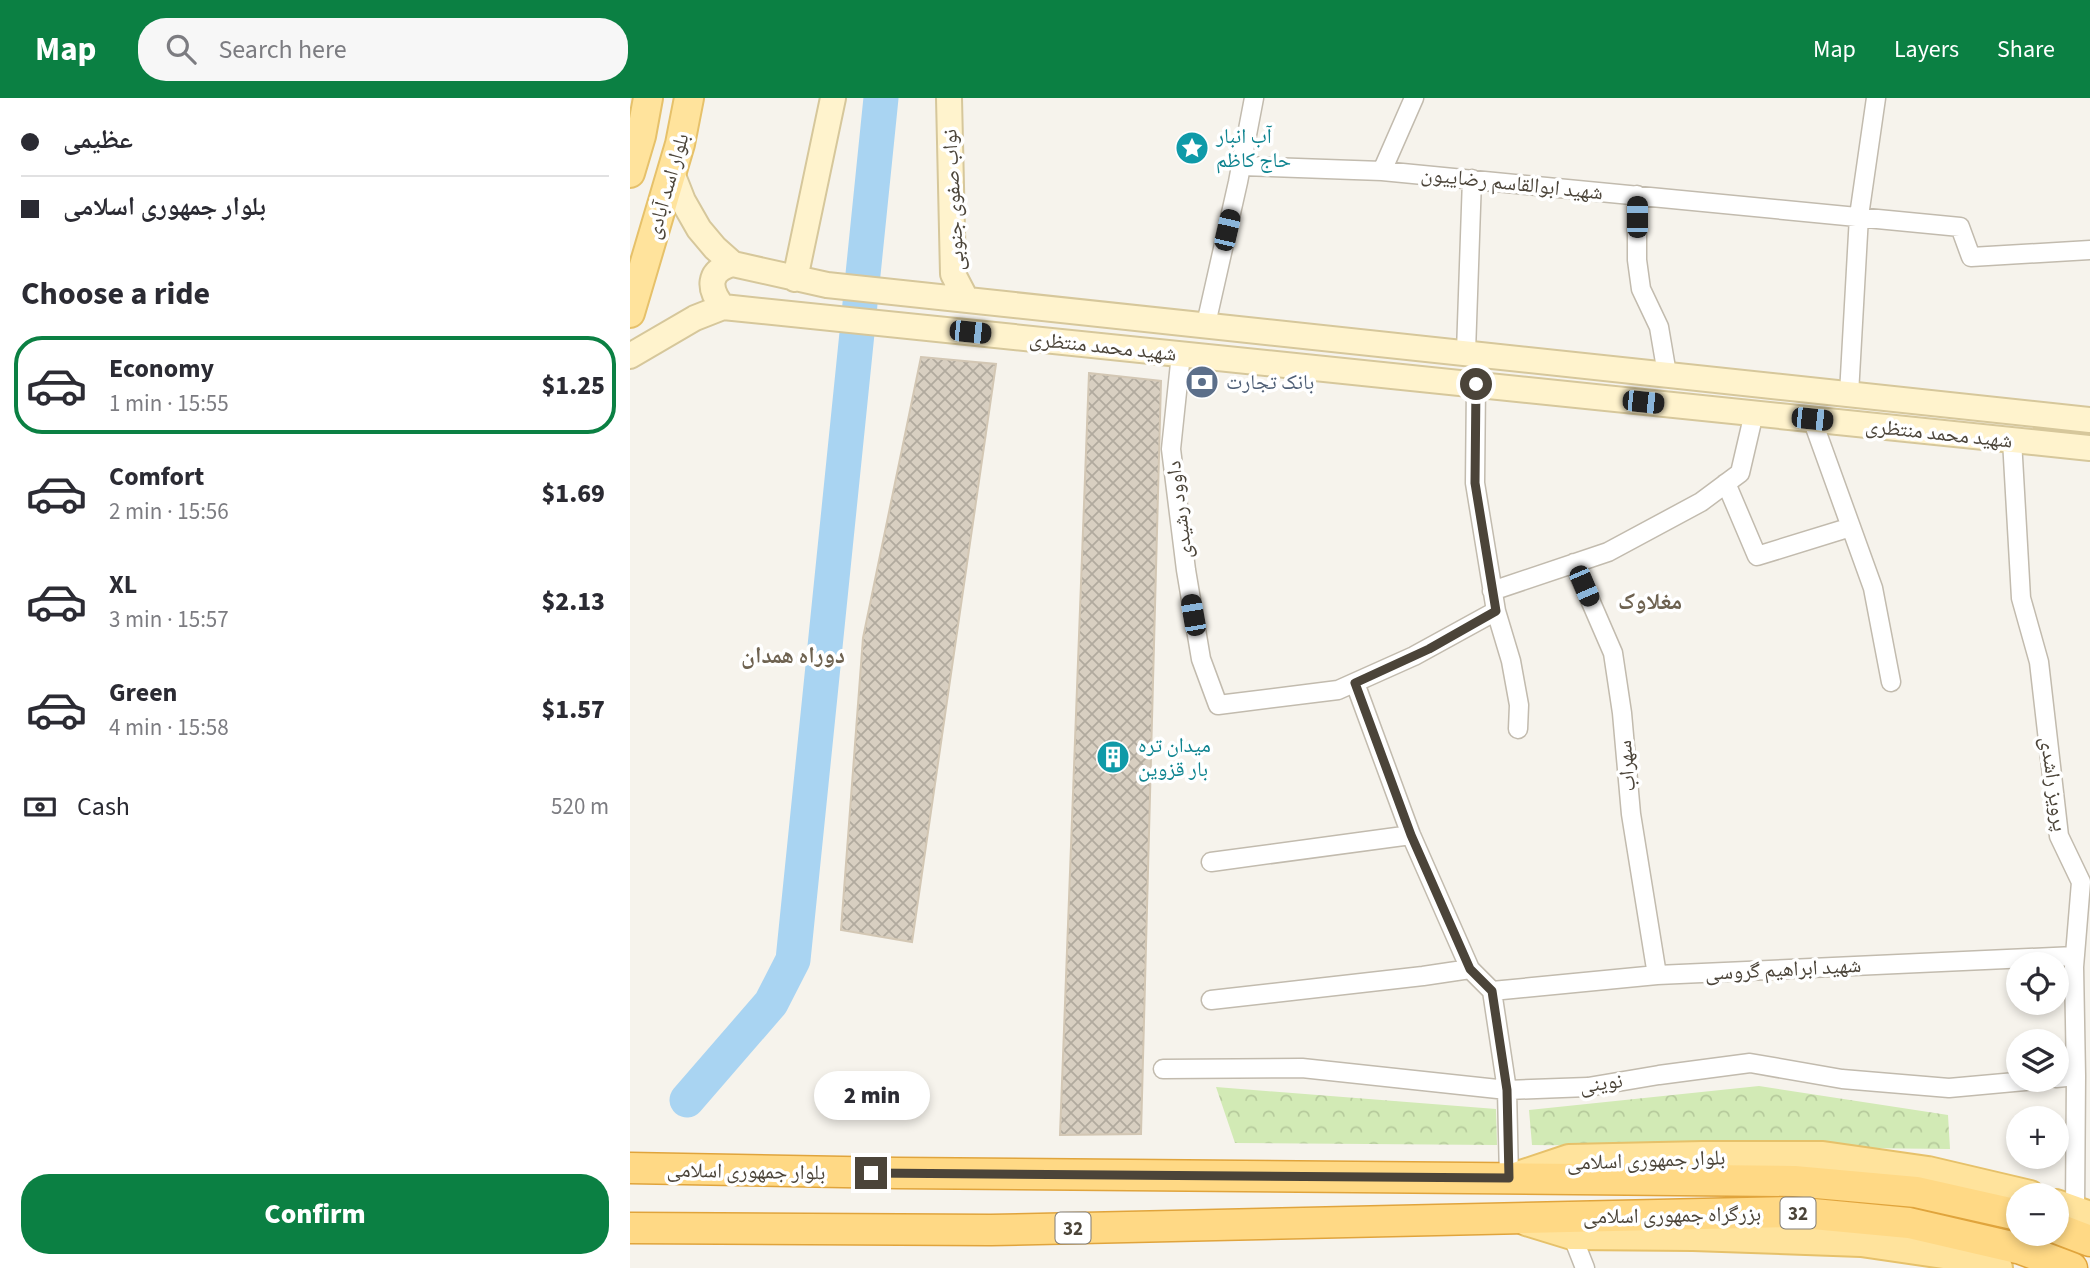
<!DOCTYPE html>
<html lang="en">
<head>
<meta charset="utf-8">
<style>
  :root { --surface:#fff; --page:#f7f7f7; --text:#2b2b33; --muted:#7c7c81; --line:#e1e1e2; --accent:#0b8043 }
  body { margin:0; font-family:"Source Sans 3","Noto Naskh Arabic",sans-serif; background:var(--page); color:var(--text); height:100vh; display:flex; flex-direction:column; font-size:26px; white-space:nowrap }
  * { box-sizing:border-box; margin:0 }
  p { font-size:23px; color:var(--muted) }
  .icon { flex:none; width:38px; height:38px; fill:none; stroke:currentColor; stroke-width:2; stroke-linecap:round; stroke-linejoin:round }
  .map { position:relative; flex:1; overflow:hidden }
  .side { display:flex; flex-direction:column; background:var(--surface); width:630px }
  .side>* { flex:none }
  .top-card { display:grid; align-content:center; height:154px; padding:0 21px; background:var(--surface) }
  .fabs { position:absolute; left:1376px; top:854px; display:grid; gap:14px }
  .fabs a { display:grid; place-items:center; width:63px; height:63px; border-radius:50%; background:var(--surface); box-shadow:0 4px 10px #0003; font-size:35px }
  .end { position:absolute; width:32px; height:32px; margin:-16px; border:9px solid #4b4439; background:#fff; box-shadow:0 0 0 4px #fff }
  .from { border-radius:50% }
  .bubble { position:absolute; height:49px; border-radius:24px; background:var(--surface); box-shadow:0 4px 10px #0003; font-size:23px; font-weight:800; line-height:49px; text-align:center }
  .car { position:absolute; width:21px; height:42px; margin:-21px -10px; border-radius:9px; box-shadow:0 0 5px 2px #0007; background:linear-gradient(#222 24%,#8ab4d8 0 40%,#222 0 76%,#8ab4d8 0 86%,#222 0) }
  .top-card b { display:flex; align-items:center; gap:24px; height:66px; font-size:26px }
  .top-card b+b { border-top:2px solid var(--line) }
  .top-card i { width:18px; height:18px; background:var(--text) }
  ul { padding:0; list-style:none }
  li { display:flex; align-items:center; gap:21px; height:98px; margin:0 14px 10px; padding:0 7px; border:4px solid transparent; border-radius:28px }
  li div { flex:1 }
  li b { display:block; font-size:26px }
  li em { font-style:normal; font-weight:800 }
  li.selected { border-color:var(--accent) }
  li>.icon { width:63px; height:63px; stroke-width:1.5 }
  h2 { padding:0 21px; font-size:32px; line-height:84px }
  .pay { display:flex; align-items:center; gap:18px; height:77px; padding:0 21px; font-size:26px }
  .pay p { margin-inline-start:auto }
  .cta { display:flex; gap:14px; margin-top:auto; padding:14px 21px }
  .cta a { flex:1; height:80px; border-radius:28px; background:var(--accent); color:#fff; font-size:28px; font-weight:800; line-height:80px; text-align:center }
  header { display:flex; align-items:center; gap:42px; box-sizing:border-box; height:98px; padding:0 35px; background:var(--accent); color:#fff }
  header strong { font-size:33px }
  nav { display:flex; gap:38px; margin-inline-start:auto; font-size:24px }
  .search { width:490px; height:63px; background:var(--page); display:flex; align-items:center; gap:18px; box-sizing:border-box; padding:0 24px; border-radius:28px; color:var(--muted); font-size:26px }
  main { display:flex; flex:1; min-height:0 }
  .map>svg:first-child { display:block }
  .park { fill:url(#park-crowns) }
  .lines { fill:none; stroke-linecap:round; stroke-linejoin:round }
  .river { stroke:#a9d4f2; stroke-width:35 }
  .building { fill:url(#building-cross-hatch); stroke:#d3c7b4; stroke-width:2 }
  .minor-casing { stroke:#c2bbae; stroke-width:21 }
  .secondary-casing { stroke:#d6c79b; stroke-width:28 }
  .primary-casing { stroke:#e6c16a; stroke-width:32 }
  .trunk-casing { stroke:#e0a43c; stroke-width:33 }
  .minor { stroke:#fff; stroke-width:18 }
  .secondary { stroke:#fff3cd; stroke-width:24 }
  .primary { stroke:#ffe39c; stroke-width:28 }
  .trunk { stroke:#ffd985; stroke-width:30 }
  .route { stroke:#4b4439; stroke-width:9 }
  .labels { text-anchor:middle; stroke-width:7; stroke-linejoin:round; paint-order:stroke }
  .shield { fill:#fff; stroke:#817c74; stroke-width:2 }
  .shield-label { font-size:19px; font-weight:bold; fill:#4b4439 }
  .culture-label { font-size:21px; fill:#0d838f; stroke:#fff; text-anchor:start }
  .street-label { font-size:21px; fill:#4b4439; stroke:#fff }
  .service-label { font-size:21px; fill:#4e5e75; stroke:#fff; text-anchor:start }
  .neighbourhood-label { font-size:23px; font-weight:bold; fill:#6e6250; stroke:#fff }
</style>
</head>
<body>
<header>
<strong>Map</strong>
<div class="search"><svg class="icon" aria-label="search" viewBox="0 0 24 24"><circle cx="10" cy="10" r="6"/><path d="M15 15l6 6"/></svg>Search here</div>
<nav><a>Map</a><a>Layers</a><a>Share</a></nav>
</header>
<main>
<section class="side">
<div class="top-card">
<b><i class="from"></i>عظیمی</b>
<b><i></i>بلوار جمهوری اسلامی</b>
</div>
<h2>Choose a ride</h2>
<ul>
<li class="selected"><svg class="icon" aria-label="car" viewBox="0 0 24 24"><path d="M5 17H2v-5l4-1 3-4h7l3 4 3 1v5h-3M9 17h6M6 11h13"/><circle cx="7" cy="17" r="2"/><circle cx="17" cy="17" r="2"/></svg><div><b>Economy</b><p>1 min · 15:55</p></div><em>$1.25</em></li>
<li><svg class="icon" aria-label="car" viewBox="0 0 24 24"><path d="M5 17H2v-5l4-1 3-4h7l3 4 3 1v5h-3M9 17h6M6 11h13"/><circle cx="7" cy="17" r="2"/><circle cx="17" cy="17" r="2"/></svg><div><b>Comfort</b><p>2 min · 15:56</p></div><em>$1.69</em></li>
<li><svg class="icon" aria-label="car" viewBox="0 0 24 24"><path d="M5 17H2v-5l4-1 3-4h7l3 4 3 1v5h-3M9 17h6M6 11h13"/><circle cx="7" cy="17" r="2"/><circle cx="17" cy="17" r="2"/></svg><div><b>XL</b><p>3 min · 15:57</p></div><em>$2.13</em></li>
<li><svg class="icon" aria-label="car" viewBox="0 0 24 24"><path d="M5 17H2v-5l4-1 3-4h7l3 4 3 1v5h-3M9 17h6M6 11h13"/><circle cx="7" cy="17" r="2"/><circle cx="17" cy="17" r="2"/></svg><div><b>Green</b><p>4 min · 15:58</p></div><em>$1.57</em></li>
</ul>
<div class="pay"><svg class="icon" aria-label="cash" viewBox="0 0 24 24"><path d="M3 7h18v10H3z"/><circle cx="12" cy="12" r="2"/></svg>Cash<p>520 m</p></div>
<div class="cta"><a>Confirm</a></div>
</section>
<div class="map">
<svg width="1460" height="1170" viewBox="0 0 1460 1170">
  <defs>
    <pattern id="park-crowns" width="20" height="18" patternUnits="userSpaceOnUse" patternTransform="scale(1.75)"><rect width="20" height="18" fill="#d2eab5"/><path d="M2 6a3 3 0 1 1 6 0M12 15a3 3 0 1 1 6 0" fill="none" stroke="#b6ca9c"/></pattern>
    <pattern id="building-cross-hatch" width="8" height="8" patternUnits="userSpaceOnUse" patternTransform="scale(1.75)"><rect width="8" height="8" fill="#d8cfc1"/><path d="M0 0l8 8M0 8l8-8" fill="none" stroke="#b1aa9e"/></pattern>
  </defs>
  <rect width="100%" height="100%" fill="#f6f3ec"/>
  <path class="park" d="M1129,988L1318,1017L1320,1051L902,1047L899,1012Z
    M586,989L866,1011L867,1047L605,1045Z"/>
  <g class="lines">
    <path class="river" d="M57,1002L141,905L163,862L251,0"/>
  </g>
  <path class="building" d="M291,259L366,266L282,844L211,832L233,540Z
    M459,275L531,283L511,1036L430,1037Z"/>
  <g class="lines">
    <defs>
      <path id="minor" d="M611,68L752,73L1330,129L1341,159L1460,152
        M752,73L784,0
        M1007,97V162L1011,191L1029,229L1037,276
        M576,226L608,84L624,0
        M836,254L842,81
        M551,256L541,351L556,472L571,561L588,607L708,592L784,558L866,513
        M846,286L845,385L866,513L881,563L889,607L888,631
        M1219,296L1229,118L1246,0
        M1182,321L1243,490L1261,584
        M1382,342L1391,500L1409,564L1429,738L1451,784L1444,869L1446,978L1445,1112
        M1096,385L1127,458L1221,429
        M944,465L983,555L992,615L1001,716L1027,877
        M862,493L978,454L1071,404L1110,375L1124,315
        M725,585L781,737L840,871L862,893L877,992L879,1080
        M581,764L781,737
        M862,893L1027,877L1445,858
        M581,902L793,878L840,871
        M533,971L672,970L877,992L958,989L1029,977L1120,965L1212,981L1319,990L1406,982
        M1426,980L1446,978
        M942,1137L955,1170"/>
      <path id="secondary" d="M319,0L323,176L336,201
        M42,75L53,103L69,131L85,150L103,166L197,187L1460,322
        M165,181L203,0
        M93,209C78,191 77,173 103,166
        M0,258L65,220L93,209L1460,350"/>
      <path id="primary" d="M0,75L11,38L18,0
        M0,215L50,46L59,0
        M888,1078L939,1061L1073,1058H1193L1298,1073L1400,1097
        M1426,1106L1460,1118
        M896,1123L942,1137L1063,1138L1231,1144L1321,1157L1368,1170"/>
      <path id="trunk" d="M0,1070L267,1075L1164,1083L1286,1094L1388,1117
        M0,1130L361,1132L1162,1114L1279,1125L1391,1151L1442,1170
        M1426,1130L1460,1143"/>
    </defs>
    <use href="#minor" class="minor-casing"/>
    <use href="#secondary" class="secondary-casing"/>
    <use href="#primary" class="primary-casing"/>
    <use href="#trunk" class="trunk-casing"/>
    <use href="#minor" class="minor"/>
    <use href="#secondary" class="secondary"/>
    <use href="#primary" class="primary"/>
    <use href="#trunk" class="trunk"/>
  </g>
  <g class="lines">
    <path class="route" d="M241,1075L879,1080L877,992L862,893L840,871L781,737L725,585L799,551L866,513L845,385L846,286"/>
  </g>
  <defs>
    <symbol id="sight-disc" viewBox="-11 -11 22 22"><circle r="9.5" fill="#0f9aa8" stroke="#fff"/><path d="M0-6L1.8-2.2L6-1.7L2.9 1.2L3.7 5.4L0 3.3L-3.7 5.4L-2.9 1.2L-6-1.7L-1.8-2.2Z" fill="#fff"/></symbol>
    <symbol id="bank-disc" viewBox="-11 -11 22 22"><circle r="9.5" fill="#5c6f8a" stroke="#fff"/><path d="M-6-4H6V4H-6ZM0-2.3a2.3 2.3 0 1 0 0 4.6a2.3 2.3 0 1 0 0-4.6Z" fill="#fff"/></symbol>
    <symbol id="building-disc" viewBox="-11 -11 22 22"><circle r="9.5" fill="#0f9aa8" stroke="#fff"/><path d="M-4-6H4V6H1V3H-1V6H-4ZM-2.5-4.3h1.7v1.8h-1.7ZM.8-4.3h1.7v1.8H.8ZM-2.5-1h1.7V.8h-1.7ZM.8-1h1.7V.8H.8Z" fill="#fff"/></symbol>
  </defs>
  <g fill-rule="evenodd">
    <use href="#sight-disc" x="543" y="31" width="38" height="38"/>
    <use href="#bank-disc" x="553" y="265" width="38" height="38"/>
    <use href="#building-disc" x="464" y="640" width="38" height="38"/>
  </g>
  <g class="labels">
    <g class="shield">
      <rect x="1150.5" y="1099.5" width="35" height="31" rx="5"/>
      <rect x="425.5" y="1114.5" width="35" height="31" rx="5"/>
    </g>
    <g class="shield-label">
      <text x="1168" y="1122">32</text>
      <text x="443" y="1137">32</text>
    </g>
    <g class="culture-label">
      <text x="586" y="45">آب انبار<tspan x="586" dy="24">حاج کاظم</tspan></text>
      <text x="508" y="654">میدان تره<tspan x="508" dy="24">بار قزوین</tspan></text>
    </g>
    <g class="street-label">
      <text transform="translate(882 85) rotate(6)" y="7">شهید ابوالقاسم رضاییون</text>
      <text transform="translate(37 88) rotate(-74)" y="7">بلوار اسد آبادی</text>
      <text transform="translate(323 102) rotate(-93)" y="7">نواب صفوی جنوبی</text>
      <text transform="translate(473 248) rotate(6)" y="7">شهید محمد منتظری</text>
      <text transform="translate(1309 335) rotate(6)" y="7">شهید محمد منتظری</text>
      <text transform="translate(549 412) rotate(-97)" y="7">داوود رشیدی</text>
      <text transform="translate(996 668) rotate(-95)" y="7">سهراب</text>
      <text transform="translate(1424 686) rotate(82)" y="7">پرویز راشدی</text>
      <text transform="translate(1153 871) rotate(-3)" y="7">شهید ابراهیم گروسی</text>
      <text transform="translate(971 985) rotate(-8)" y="7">نوینی</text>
      <text transform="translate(1016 1062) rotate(-2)" y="7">بلوار جمهوری اسلامی</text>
      <text transform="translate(116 1073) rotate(1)" y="7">بلوار جمهوری اسلامی</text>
      <text transform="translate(1042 1117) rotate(-1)" y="7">بزرگراه جمهوری اسلامی</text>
    </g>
    <g class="service-label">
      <text x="596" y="291">بانک تجارت</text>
    </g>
    <g class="neighbourhood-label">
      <text x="1020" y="511">مغلاوک</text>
      <text x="163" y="565">دوراه همدان</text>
    </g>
  </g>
</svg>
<div class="fabs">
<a><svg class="icon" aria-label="locate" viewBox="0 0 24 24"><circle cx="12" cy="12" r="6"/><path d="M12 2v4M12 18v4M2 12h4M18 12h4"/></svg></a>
<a><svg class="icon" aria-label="layers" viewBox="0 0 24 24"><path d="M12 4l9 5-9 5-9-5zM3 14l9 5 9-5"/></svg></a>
<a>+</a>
<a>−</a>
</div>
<i class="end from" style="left:846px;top:286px"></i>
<i class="end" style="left:241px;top:1075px"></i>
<div class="bubble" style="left:184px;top:973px;width:116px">2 min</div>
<i class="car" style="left:1007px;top:119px;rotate:0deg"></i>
<i class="car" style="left:597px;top:132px;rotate:13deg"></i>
<i class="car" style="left:340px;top:234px;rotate:96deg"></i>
<i class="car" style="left:1013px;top:304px;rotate:96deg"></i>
<i class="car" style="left:1182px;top:321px;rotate:96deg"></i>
<i class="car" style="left:954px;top:488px;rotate:157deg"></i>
<i class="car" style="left:563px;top:517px;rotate:350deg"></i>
</div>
</main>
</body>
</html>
